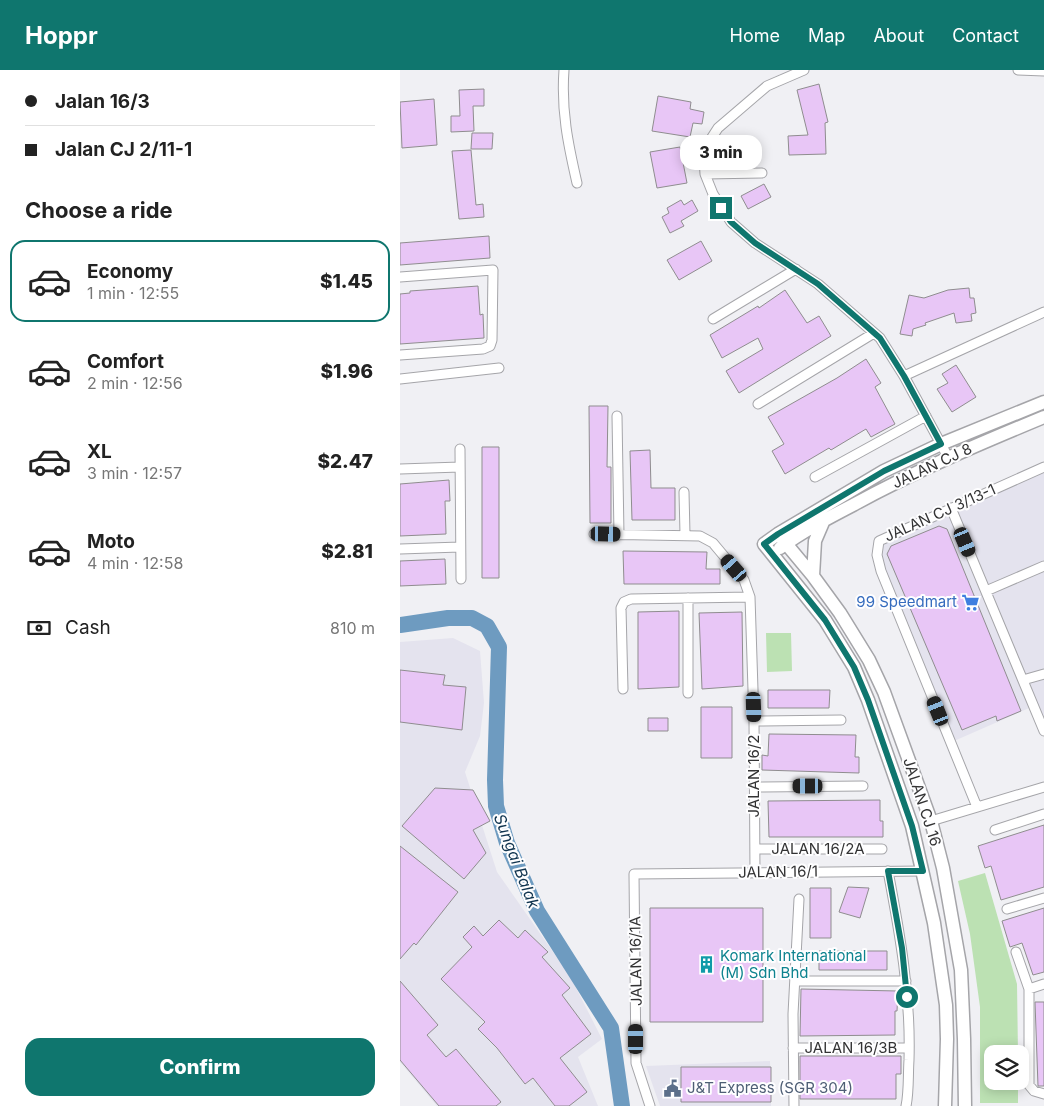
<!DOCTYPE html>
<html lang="en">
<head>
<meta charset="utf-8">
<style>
  :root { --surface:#fff; --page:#f6f6f6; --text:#222; --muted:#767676; --line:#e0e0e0; --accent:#0f766e }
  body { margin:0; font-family:Inter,sans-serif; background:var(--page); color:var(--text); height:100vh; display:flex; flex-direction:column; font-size:19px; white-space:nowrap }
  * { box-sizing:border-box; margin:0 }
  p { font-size:16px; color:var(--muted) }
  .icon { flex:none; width:28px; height:28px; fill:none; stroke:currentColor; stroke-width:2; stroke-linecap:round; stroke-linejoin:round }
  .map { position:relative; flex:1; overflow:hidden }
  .panel { display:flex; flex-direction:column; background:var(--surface); width:400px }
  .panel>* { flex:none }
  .top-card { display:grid; align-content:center; height:110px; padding:0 25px; background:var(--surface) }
  .fabs { position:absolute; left:584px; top:975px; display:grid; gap:10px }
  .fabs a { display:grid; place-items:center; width:45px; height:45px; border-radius:10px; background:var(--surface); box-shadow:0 2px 12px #0003; font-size:25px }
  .end { position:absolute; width:22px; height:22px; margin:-11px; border:6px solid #0f766e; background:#fff; box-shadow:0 0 0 2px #fff }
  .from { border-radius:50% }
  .bubble { position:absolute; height:35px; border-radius:15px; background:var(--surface); box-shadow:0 2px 12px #0003; font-size:16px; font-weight:800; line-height:35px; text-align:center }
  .car { position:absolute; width:15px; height:30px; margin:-15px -8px; border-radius:6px; box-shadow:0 0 4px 1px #0007; background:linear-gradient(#222 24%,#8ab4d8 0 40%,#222 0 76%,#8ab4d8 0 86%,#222 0) }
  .top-card b { display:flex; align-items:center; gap:18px; height:48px; font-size:19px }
  .top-card b+b { border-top:1px solid var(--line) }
  .top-card i { width:12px; height:12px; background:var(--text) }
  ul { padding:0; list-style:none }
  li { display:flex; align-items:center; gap:15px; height:82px; margin:0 10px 8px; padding:0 15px; border:2px solid transparent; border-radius:15px }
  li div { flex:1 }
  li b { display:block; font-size:19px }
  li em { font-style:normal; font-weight:800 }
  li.on { border-color:var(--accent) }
  li>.icon { width:45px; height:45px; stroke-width:1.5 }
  h2 { padding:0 25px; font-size:22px; line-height:60px }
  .pay { display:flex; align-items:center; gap:12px; height:55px; padding:0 25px; font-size:19px }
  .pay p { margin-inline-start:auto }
  .button { display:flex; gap:10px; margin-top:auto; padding:10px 25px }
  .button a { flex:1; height:58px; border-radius:15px; background:var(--accent); color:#fff; font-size:20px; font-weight:800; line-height:58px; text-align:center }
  header { display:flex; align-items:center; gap:30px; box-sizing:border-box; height:70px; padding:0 25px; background:var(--accent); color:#fff }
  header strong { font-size:24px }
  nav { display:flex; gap:28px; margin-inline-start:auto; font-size:18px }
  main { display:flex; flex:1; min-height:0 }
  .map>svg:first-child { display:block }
  .built { fill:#e4e3ee }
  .green { fill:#bce1b3 }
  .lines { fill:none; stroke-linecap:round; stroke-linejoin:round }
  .river { stroke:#6e9bc0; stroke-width:16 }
  .building { fill:#e8c6f6; stroke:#8f8d8f }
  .street-casing { stroke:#a5a5a9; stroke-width:11 }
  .secondary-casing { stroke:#a5a5a9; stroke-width:15 }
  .street { stroke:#fff; stroke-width:9 }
  .secondary { stroke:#fff; stroke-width:12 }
  .route { stroke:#0f766e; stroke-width:6 }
  .labels { text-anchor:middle; stroke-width:4; stroke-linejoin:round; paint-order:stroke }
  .street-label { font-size:15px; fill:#333334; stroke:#fefeff }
  .shop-label { font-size:15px; fill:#366cbe; stroke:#fefeff; text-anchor:end }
  .culture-label { font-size:15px; fill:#0d838f; stroke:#fefeff; text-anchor:start }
  .service-label { font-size:15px; fill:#4e5e75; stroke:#fefeff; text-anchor:start }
  .water-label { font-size:16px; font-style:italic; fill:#10344f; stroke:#fefeff }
</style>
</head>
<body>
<header>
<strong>Hoppr</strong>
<nav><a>Home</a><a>Map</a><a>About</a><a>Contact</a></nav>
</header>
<main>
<section class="panel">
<div class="top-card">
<b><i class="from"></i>Jalan 16/3</b>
<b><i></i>Jalan CJ 2/11-1</b>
</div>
<h2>Choose a ride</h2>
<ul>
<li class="on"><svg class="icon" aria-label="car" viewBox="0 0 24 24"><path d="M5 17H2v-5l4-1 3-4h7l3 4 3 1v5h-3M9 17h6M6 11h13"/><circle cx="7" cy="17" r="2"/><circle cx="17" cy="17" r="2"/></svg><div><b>Economy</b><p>1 min · 12:55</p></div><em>$1.45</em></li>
<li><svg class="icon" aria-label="car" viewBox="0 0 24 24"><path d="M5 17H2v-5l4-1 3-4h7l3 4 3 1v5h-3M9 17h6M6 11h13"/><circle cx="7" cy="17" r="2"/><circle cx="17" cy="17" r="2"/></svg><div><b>Comfort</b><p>2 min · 12:56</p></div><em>$1.96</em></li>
<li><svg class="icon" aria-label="car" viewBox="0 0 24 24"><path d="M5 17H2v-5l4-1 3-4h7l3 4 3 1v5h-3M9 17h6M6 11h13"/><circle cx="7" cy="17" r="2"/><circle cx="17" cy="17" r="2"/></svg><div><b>XL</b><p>3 min · 12:57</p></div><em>$2.47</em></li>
<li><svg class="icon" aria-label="car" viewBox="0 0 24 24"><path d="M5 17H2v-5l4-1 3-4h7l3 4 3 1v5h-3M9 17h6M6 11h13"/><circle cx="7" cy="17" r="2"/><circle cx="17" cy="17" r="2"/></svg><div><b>Moto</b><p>4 min · 12:58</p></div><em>$2.81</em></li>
</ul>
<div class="pay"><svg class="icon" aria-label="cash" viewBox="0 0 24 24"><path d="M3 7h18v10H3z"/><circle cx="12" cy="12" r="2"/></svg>Cash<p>810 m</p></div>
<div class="button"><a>Confirm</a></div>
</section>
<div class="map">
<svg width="644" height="1036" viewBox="0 0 644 1036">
  <rect width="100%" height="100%" fill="#f0f0f4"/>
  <path class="built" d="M644,401V653L636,635L554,671L485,499L480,485L482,473Z
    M53,568L80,581L84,633L80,666L65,702L97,802L170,906L202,969L178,987L198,1036H37L0,992V572Z
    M370,991L371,1036H260L246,996Z"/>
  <path class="green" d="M366,563H391L392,601L367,602Z
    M585,803L617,914L618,984H592V1011H618V1033H580V937L570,864L558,811Z"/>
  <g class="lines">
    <path class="river" d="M0,555L48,548H72L87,556L99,577L95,710L96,736L107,773L137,841L211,958L222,1036"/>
  </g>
  <path class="building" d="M419,14L428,52L425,53L426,84L389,85L388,66L408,65L397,20Z
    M84,19V36H73L74,61L51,62V46H60L59,20Z
    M258,26L291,32L290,39L304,42L302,54L293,53L290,67L252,61Z
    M34,29L37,75L2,78L0,32Z
    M72,63H93L92,79H71Z
    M280,77L287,113L257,118L250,82Z
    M71,80L76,135L83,134L84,147L59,149L52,81Z
    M364,114L371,127L348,139L341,126Z
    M281,130L284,135L292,130L298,141L281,151L284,156L270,163L262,147L269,143L267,138Z
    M89,166L90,188L0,195V173Z
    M301,171L312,191L279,210L267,190Z
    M78,216L80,245L83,244L84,268L0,274V224L10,223V221Z
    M569,218L570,228H574L576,243L571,244L572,251L556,253L554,243L525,253L526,255L513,259L512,266L500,264L509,225L524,228L548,220Z
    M385,220L407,253L419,246L431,266L339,323L326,301L363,279L358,268L322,288L310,265L358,236L359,238Z
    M466,289L481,313L475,317L495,354L471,367L466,359L431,380L429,378L385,404L372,381L384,374L368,347L437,308Z
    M556,295L576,327L552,342L537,319L548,313L542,304Z
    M189,336H208L207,397H211V453H190Z
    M82,377H99V508H82Z
    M250,380L251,418H275V450H232L230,381Z
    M49,410L50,431H45L46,464L0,466V414Z
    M539,456L547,459L621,641L597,651L596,646L562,660L487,484L491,476Z
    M223,481L307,482L306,499H320V514H224Z
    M45,489L46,514L0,516V491Z
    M279,541V617L238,619V542Z
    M342,542L343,616L302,619L299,543Z
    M0,600L45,605L43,615L66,617L62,660L0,652Z
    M368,620H430L429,638H368Z
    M301,637H332V688H301Z
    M248,648H268V661H248Z
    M369,664L456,665L455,687H459V703L362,700V685L368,686Z
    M35,718L73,720L90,751L73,760L86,783L64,809L2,756Z
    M480,730V751H483V767H369L368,731Z
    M644,755V817L601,830L591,796L585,798L578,776Z
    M0,776L58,822L16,875L14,873L0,889Z
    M448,817L469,818L460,848L439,842Z
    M410,818H431V868H410Z
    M250,838H363V952H250Z
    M644,838V902L633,905L622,873L610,877L602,851Z
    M99,850L118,868L125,860L148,882L142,887L170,918L162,925L191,964L160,988L187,1022L169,1036H155L133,1008L125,1014L97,978L78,959L85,952L41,909L72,877L63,867L74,856L83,866Z
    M419,881H487V900H419Z
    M0,911L38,955L27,965L46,987L56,979L101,1032L96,1036H39L0,990Z
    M401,919L498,921L497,941H495V965L400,966Z
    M635,932H644V1016H638Z
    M400,986H501V1004H496V1029H400Z
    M281,997H371V1032H281Z"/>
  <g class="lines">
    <defs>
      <path id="street" d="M164,0C161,40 168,74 177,113
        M404,0L367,16L318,58L307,75L304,88L305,104L313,124L331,152L355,173L418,214L480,268L504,306L548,387
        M618,0L644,1
        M305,104L362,103
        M0,207L93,200L92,270L90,276L83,279L0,285
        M313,249L396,199
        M504,306L644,242
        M0,309L99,298
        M358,334L474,263
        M217,346L219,465
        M60,379L61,509
        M0,399L60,397
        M415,407L526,346
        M284,422L285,464
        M551,438L644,661
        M194,464L300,466L313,473L344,510L350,527L354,651L355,803
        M0,479L60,477
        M586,521L644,496
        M623,610L644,604
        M223,619L221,538L224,532L231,529L350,527
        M288,623V528
        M354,651L441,650
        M354,717L463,716
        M577,737L481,501L477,485L479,471L644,397
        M531,751L644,717
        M595,760L644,744
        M355,779H482
        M488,801C500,864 511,926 509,990C508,1005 509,1022 506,1036
        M607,839L644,828
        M616,882L629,919V1015L634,1021L644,1024
        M396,911H506
        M629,919L644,914
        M393,978H509
        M250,1036L236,993L234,804L523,801
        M394,1036L393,944L399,829"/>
      <path id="secondary" d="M378,464L413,506L440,543L469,590L484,622L531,751L543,798L561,900L564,969L565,1036
        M380,478C403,461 428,448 453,435C515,401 579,374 644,347
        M413,506L415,471L424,450
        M545,1036L547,969L546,935L534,853L512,756L468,630L454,597L425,550L364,474L378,464L484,401L541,374L644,332"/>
    </defs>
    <use href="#street" class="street-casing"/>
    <use href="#secondary" class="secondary-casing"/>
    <use href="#street" class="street"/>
    <use href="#secondary" class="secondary"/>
  </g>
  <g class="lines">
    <path class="route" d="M321,138L331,152L355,173L418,214L480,268L504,306L541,374L484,401L378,464L364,474L425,550L454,597L468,630L512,756L523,801H488L502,878L507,927"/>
  </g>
  <defs>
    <symbol id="supermarket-bare" viewBox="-9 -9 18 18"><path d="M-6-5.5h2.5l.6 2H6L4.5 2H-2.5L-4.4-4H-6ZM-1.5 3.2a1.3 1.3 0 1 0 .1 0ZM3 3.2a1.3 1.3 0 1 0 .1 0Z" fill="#3f7fe0" stroke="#fefeff" stroke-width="2.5" paint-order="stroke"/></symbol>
    <symbol id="building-bare" viewBox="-9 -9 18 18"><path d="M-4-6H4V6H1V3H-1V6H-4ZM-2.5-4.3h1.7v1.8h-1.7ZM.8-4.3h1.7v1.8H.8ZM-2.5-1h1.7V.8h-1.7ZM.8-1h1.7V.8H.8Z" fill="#0f9aa8" stroke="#fefeff" stroke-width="2.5" paint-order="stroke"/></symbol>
    <symbol id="civic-bare" viewBox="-9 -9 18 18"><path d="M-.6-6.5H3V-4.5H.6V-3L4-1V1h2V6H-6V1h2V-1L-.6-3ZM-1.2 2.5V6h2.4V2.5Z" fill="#5c6f8a" stroke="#fefeff" stroke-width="2.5" paint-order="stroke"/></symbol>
  </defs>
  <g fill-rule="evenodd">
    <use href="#supermarket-bare" x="558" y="520" width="25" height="25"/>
    <use href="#building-bare" x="294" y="882" width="25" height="25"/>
    <use href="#civic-bare" x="260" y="1006" width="25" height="25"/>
  </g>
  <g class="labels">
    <g class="street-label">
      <text transform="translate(532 396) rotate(-25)" y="5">JALAN CJ 8</text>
      <text transform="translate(540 443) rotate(-24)" y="5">JALAN CJ 3/13-1</text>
      <text transform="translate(354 706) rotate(-90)" y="5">JALAN 16/2</text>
      <text transform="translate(522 732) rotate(72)" y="5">JALAN CJ 16</text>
      <text x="418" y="784">JALAN 16/2A</text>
      <text transform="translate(378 802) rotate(-1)" y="5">JALAN 16/1</text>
      <text transform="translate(236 891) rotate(-91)" y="5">JALAN 16/1A</text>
      <text x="451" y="983">JALAN 16/3B</text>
    </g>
    <g class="shop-label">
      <text x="557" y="537">99 Speedmart</text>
    </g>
    <g class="culture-label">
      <text x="320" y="891">Komark International<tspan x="320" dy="17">(M) Sdn Bhd</tspan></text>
    </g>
    <g class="service-label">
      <text x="287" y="1023">J&amp;T Express (SGR 304)</text>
    </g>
    <g class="water-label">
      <text transform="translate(117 791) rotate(69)" y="6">Sungai Balak</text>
    </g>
  </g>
</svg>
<div class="fabs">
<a><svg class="icon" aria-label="layers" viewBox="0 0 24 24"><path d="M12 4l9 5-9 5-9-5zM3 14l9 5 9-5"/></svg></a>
</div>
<i class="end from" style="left:507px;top:927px"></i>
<i class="end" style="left:321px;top:138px"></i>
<div class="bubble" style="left:280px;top:65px;width:82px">3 min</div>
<i class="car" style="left:206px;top:464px;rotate:91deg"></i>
<i class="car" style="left:565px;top:472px;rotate:157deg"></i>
<i class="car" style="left:334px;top:498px;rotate:319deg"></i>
<i class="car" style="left:354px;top:637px;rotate:178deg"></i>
<i class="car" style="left:538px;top:641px;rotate:338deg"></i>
<i class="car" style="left:408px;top:716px;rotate:270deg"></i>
<i class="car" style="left:236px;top:969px;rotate:0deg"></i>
</div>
</main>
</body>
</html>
